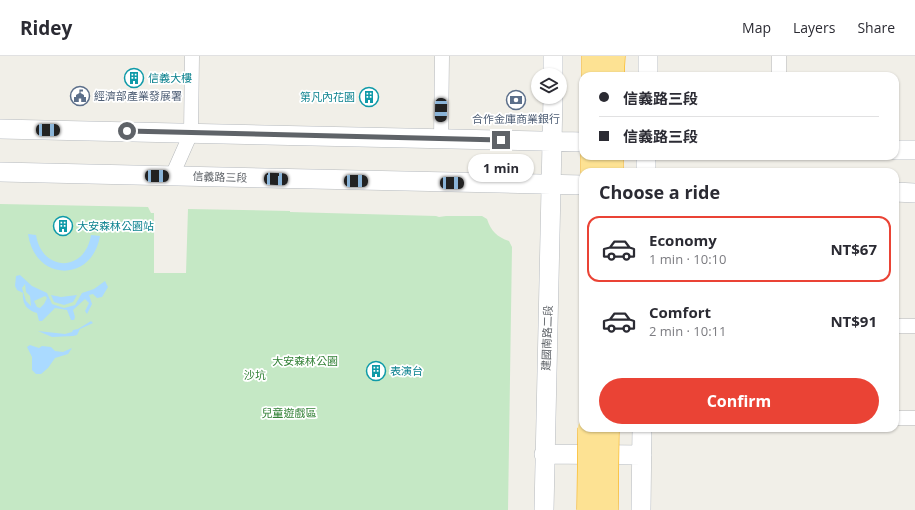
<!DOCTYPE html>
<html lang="en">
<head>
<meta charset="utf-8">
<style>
  :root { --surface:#fff; --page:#f2f2f3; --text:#2b2b33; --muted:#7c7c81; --line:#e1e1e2; --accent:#ea4335 }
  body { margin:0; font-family:"Open Sans","Noto Sans TC",sans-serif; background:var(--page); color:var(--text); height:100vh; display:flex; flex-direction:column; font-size:15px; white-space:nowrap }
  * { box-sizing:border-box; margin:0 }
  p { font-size:13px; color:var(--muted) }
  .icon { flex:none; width:22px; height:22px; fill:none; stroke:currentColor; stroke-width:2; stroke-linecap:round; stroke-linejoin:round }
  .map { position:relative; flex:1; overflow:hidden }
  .drawer { position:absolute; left:579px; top:112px; width:320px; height:264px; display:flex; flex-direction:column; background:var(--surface); border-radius:12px; box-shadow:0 1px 3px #0004 }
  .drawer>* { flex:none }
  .guide { position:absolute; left:579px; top:16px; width:320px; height:88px; border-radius:12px; box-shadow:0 1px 3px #0004; display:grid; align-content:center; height:88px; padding:0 20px; background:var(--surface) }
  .fabs { position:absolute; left:531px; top:12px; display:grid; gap:8px }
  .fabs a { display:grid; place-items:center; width:36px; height:36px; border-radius:50%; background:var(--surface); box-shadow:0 1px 3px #0004; font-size:20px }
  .end { position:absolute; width:18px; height:18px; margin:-9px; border:5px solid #5f6368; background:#fff; box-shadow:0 0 0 2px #fff }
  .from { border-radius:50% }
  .bubble { position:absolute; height:28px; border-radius:14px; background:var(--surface); box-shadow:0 1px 3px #0004; font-size:13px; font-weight:700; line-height:28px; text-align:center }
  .car { position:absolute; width:12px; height:24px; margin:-12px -6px; border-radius:5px; box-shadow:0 0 3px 1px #0007; background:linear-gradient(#222 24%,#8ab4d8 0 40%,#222 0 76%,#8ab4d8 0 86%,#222 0) }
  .guide b { display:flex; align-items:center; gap:14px; height:38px; font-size:15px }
  .guide b+b { border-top:1px solid var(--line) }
  .guide i { width:10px; height:10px; background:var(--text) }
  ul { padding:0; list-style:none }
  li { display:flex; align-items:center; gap:12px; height:66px; margin:0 8px 6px; padding:0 12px; border:2px solid transparent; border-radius:12px }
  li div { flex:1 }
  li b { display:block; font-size:15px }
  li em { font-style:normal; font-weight:700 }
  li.active { border-color:var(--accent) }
  li>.icon { width:36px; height:36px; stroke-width:1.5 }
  h2 { padding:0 20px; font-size:18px; line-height:48px }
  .button { display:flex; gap:8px; margin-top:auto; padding:8px 20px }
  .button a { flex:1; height:46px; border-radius:24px; background:var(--accent); color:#fff; font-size:16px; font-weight:700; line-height:46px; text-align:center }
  header { display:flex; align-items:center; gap:24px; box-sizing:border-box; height:56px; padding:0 20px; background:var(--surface); border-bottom:1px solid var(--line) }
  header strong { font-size:19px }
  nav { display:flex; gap:22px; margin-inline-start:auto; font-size:14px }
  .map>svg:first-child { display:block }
  .green { fill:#c5e8c5 }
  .water { fill:#aadaff; fill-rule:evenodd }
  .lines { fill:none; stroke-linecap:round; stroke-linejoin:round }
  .street-casing { stroke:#b5b8bc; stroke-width:15 }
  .secondary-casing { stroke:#b6babf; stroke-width:20 }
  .highway-casing { stroke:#f9ab00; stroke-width:23 }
  .street { stroke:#fff; stroke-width:14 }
  .secondary { stroke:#fff; stroke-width:19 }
  .highway { stroke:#fde293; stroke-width:22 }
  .highway-bridge-casing { stroke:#f9ab00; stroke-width:23; stroke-linecap:butt }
  .highway-bridge { stroke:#fde293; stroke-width:22 }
  .route { stroke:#5f6368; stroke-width:5 }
  .labels { text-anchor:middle; stroke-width:3.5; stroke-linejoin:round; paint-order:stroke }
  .culture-label { font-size:11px; fill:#0d838f; stroke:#fff; text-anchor:start }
  .service-label { font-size:11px; fill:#4e5e75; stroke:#fff; text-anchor:start }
  .street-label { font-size:11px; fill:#5f6368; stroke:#fff }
  .park-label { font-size:11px; fill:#348238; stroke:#fff }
</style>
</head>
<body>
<header>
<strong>Ridey</strong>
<nav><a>Map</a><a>Layers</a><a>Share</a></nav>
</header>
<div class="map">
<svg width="915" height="454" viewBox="0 0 915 454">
  <rect width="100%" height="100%" fill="#f1efe8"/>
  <path class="green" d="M0,148L148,151L151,157H154V217H186L188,153L290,155V156L436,160L439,161L446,160H482L487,163C491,175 497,181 509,185L512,191L508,454H0Z"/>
  <path class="water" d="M28,178L36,179C42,216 85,217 91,179L100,180C92,227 35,226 28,178Z
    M20,219L32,230L47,237L52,248L64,252L75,249L82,237L94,233L105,225L108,231L102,241L97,242L93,238L89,239L92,248L87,258L85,255L89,247L85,243L73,254L75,261L74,264H71L67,254L55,252L42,265H39L37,257C27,254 22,248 23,237L17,234L15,230L16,220ZM25,228L26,236L30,240L31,250L26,245L22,232ZM45,240L47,242L44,248L40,252L37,251L34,245Z
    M51,239L61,241L77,239L73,246L64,249L54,246Z
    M91,265L93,267L80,273L77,279L73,280L52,281L38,275L65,278L72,276L73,274L78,273Z
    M30,289L39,292L42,290L51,291L55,295L63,296L72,292L68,298L55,302L48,312L41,318H36L32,314V301L27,291Z"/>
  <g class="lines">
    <defs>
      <path id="street" d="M779,20V0
        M441,82L442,0
        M172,120L191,77L192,0
        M895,270H915
        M895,362H915"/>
      <path id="secondary" d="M553,19V0
        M648,20V0
        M0,73L583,86
        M895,94H915
        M0,116L583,129
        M646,116V100
        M895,136L915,137
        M544,398L642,399
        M544,454L553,41
        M641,454L642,372"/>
      <path id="highway" d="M593,20V0
        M613,20L614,0
        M592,116V100
        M612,116V100"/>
    </defs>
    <use href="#street" class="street-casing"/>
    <use href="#secondary" class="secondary-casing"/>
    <use href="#highway" class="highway-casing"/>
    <use href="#street" class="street"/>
    <use href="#secondary" class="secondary"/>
    <use href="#highway" class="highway"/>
    <defs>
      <path id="highway-bridge" d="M588,454L589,372
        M607,454L608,372"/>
    </defs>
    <use href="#highway-bridge" class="highway-bridge-casing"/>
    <use href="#highway-bridge" class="highway-bridge"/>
  </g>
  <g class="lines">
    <path class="route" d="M127,75L501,84"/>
  </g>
  <defs>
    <symbol id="building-ring" viewBox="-11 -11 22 22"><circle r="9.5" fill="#fff" stroke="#0f9aa8" stroke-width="1.5"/><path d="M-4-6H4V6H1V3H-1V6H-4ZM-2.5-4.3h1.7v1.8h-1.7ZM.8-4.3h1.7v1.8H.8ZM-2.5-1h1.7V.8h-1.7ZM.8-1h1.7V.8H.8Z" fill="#0f9aa8"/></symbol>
    <symbol id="civic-ring" viewBox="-11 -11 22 22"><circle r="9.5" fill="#fff" stroke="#5c6f8a" stroke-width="1.5"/><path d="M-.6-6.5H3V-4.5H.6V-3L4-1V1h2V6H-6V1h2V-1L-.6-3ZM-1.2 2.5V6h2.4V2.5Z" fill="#5c6f8a"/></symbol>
    <symbol id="bank-ring" viewBox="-11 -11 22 22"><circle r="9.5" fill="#fff" stroke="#5c6f8a" stroke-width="1.5"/><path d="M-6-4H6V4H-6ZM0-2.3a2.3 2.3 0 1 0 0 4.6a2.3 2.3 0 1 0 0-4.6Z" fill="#5c6f8a"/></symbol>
  </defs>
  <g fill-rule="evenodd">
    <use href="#building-ring" x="123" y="11" width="22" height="22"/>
    <use href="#civic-ring" x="69" y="29" width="22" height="22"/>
    <use href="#building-ring" x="358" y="30" width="22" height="22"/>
    <use href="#bank-ring" x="505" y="33" width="22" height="22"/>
    <use href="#building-ring" x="52" y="159" width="22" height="22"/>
    <use href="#building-ring" x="365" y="304" width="22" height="22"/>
  </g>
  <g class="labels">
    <g class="culture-label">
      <text x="148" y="26">信義大樓</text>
      <text x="355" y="45" text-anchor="end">第凡內花園</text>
      <text x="77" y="174">大安森林公園站</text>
      <text x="390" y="319">表演台</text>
    </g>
    <g class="service-label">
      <text x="94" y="44">經濟部產業發展署</text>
      <text x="516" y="67" text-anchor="middle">合作金庫商業銀行</text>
    </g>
    <g class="street-label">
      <text transform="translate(220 121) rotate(2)" y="4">信義路三段</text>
      <text transform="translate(547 282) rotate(-88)" y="4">建國南路二段</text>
    </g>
    <g class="park-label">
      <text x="305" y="309">大安森林公園</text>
      <text x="255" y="323">沙坑</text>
      <text x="289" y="361">兒童遊戲區</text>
    </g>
  </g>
</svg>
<div class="fabs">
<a><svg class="icon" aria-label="layers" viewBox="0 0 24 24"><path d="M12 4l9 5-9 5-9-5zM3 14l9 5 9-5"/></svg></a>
</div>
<i class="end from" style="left:127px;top:75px"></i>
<i class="end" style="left:501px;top:84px"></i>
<div class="bubble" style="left:468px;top:98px;width:66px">1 min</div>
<i class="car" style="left:441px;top:54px;rotate:181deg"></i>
<i class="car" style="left:48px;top:74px;rotate:91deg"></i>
<i class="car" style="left:157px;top:120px;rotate:91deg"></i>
<i class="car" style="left:276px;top:123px;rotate:92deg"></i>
<i class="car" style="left:356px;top:125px;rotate:91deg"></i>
<i class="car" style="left:452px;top:127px;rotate:91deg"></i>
<div class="guide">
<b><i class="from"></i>信義路三段</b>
<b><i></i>信義路三段</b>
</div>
<section class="drawer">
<h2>Choose a ride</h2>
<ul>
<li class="active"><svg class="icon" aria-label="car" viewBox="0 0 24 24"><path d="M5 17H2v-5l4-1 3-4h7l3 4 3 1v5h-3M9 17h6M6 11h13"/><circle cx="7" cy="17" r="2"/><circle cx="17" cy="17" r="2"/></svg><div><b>Economy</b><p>1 min · 10:10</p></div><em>NT$67</em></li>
<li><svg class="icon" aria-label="car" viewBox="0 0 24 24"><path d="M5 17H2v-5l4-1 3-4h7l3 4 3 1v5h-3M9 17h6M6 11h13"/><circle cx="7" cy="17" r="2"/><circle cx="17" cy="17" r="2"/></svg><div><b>Comfort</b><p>2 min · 10:11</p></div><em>NT$91</em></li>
</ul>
<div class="button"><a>Confirm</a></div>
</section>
</div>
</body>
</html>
